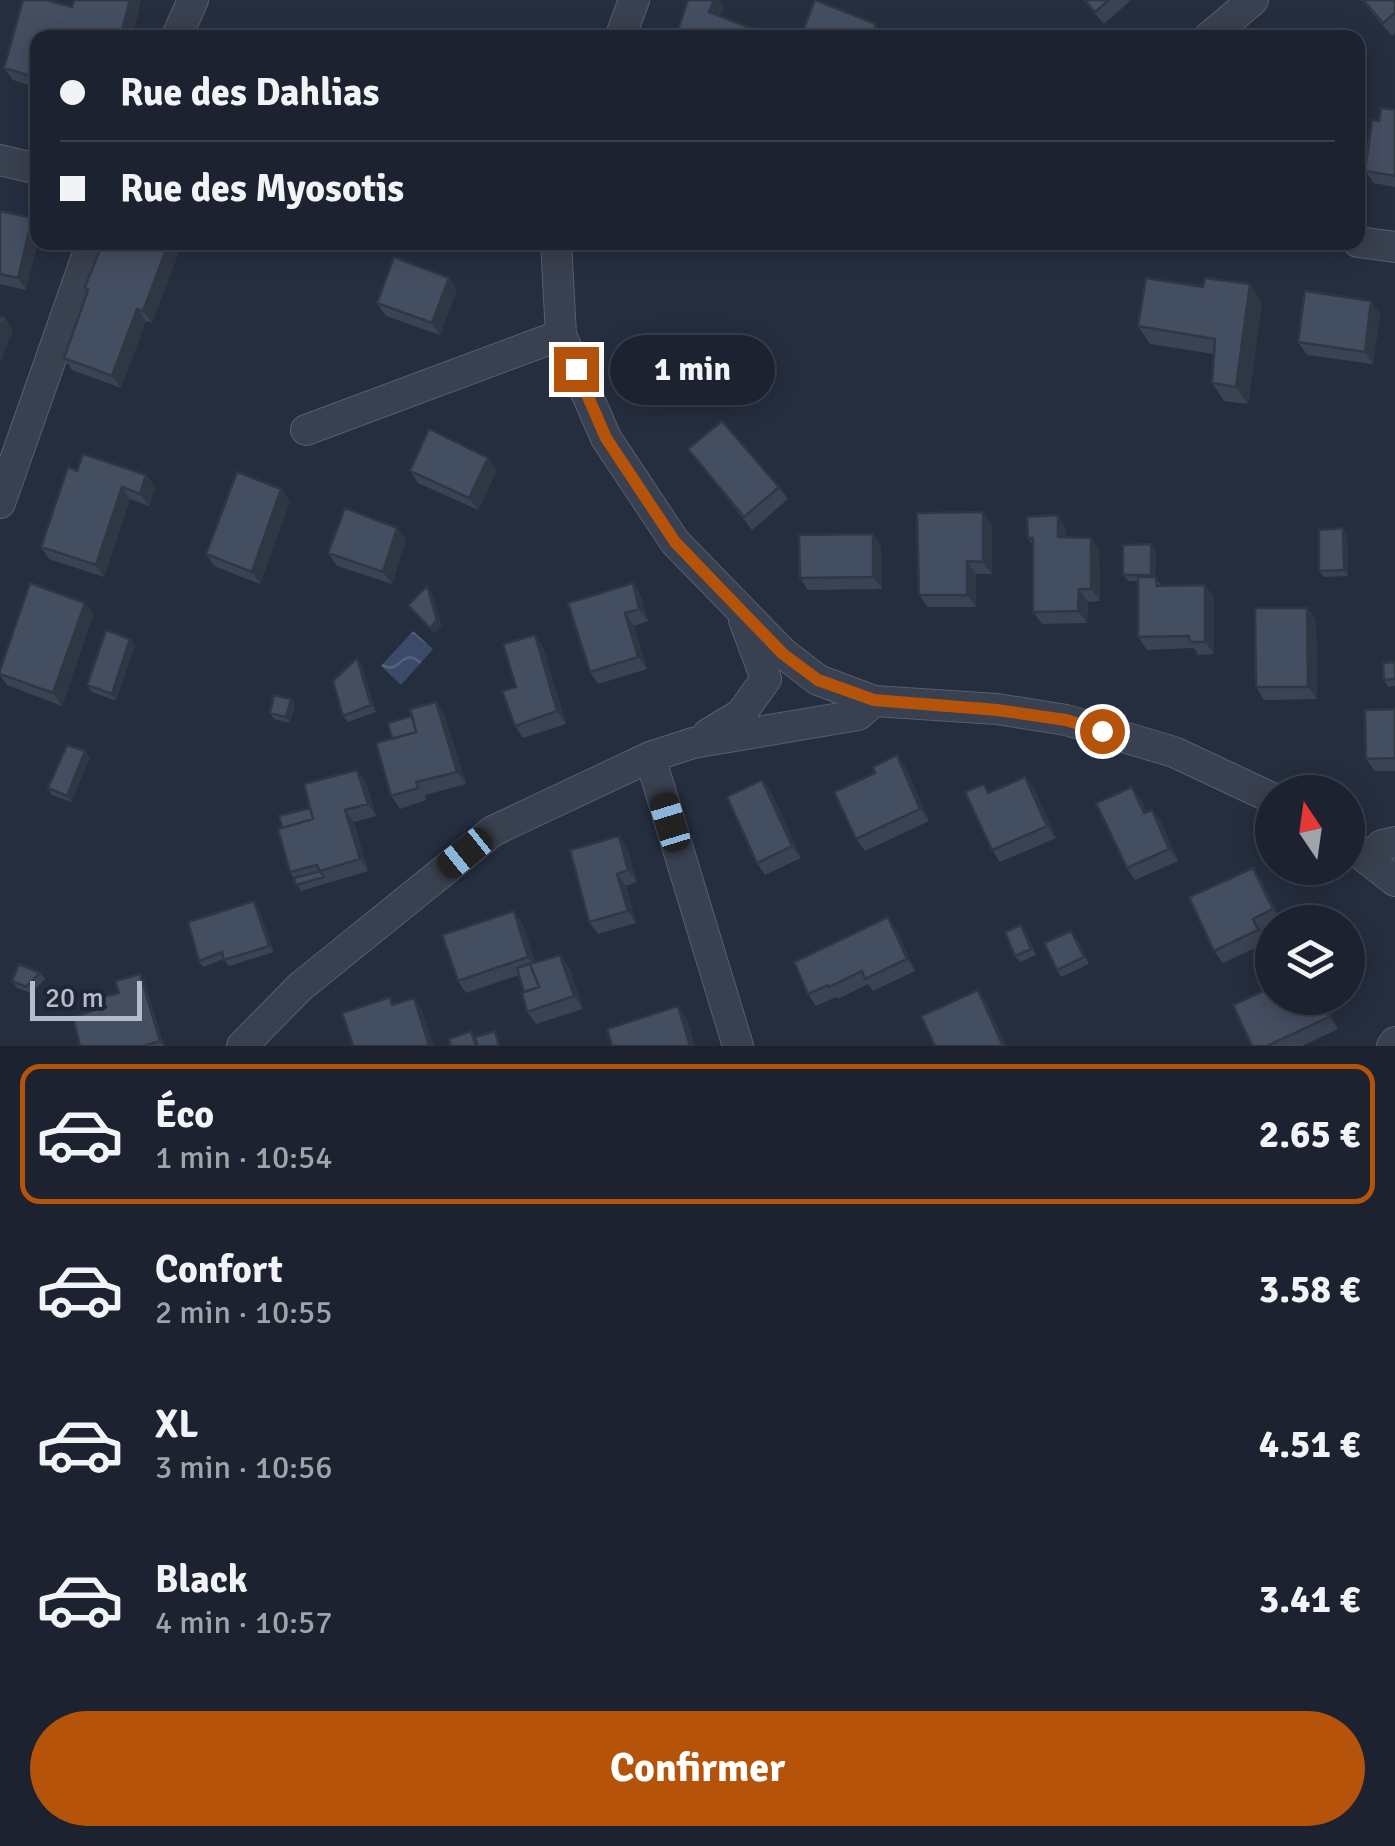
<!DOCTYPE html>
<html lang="fr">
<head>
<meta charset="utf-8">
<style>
  :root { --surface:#1c222f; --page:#292f3b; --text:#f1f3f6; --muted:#a0a4aa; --line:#3a3f4b; --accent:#b45309 }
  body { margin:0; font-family:Signika,sans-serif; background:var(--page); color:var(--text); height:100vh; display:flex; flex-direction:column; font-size:38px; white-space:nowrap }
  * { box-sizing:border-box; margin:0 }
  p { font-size:32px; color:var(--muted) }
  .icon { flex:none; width:55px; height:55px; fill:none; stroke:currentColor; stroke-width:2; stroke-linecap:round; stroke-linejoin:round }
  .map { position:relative; height:1046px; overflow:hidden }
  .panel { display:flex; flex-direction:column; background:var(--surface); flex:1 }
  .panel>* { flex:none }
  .top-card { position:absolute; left:30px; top:30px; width:1335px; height:220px; border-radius:20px; box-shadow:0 5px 25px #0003,0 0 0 2px var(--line); display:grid; align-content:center; height:220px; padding:0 30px; background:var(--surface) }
  .needle { width:65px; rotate:347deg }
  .buttons { position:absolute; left:1255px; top:775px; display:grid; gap:20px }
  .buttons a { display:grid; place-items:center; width:110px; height:110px; border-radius:50%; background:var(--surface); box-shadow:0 5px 25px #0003,0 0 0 2px var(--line); font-size:50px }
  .scale { position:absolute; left:30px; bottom:25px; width:112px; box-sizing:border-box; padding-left:10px; border:5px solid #b5bbca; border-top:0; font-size:28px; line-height:35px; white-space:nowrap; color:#b5bbca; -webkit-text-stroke:8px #1e2534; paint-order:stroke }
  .end { position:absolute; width:45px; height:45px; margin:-22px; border:12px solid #b45309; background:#fff; box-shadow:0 0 0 5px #fff }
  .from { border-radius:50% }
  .bubble { position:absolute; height:70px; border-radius:35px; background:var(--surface); box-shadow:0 5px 25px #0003,0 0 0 2px var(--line); font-size:32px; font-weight:800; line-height:70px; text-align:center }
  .car { position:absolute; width:30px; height:60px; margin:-30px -15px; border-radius:12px; box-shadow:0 0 8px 2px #0007; background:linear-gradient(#222 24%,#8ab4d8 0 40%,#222 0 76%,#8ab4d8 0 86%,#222 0) }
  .top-card b { display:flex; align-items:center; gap:35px; height:95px; font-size:38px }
  .top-card b+b { border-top:2px solid var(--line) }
  .top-card i { width:25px; height:25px; background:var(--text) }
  ul { padding:18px 0 0; list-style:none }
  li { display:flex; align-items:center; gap:30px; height:140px; margin:0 20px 15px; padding:0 10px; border:5px solid transparent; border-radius:20px }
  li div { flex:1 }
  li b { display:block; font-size:38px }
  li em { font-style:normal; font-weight:800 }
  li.active { border-color:var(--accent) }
  li>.icon { width:90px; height:90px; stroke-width:1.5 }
  .cta { display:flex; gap:20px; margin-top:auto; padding:20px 30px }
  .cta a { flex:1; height:115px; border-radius:60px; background:var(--accent); color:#fff; font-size:40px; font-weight:800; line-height:115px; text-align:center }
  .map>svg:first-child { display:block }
  .water { fill:url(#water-waves) }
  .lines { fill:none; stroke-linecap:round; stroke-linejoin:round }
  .minor-casing { stroke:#575e6d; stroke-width:32 }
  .minor { stroke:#39404f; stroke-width:30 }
  .wall { fill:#3a4353 }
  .shaded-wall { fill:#303744 }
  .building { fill:#444e61; stroke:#303744; stroke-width:2.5 }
  .route { stroke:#b45309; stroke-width:12 }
</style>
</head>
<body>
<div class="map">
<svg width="1395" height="1046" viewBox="0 0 1395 1046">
  <defs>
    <pattern id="water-waves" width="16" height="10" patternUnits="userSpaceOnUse" patternTransform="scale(2.5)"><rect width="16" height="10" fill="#3a4a68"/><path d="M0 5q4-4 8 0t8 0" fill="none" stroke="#54627c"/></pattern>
  </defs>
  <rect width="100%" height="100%" fill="#252e3f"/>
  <path class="water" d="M413,631L433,649L401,685L381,666Z"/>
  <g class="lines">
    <defs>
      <path id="minor" d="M176,38L193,0
        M620,38L634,0
        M1208,38L1253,0
        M0,160L38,169
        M556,242L561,335L606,438L675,542L783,653L818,680L874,701L997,709L1066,720L1174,752L1272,798
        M1358,242L1395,247
        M306,430L561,335
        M0,503L92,242
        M708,734L741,714L766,679L744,620
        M650,757L738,1046
        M1348,844L1395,881
        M1368,858L1382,845L1395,842
        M242,1046L300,987L493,831L650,757L693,743L858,715L874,701
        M1392,1046L1395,1042"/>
    </defs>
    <use href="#minor" class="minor-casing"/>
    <use href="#minor" class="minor"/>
  </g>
  <path class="wall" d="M23,0H46L72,7L74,0H141L132,38H38V88L13,80L4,68Z
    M1083,0H1131L1104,24Z
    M1361,0H1395V33L1392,36Z
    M1395,110V187L1374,183L1365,171L1379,121Z
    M0,211L26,290L0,284Z
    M182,243L152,323L146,321L121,388L72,370L64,358L88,291Z
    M457,290L440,335L386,316L377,303Z
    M1262,302L1248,404L1224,401L1212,383L1214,354L1150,344L1138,326Z
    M1380,313L1373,364L1307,355L1298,342Z
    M688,449L779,487L788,499L752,530Z
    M488,458L497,470L478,510L418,483L410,471Z
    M77,471L146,475L155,487L149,506L130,499L104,577L49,559L41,547Z
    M290,501L260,584L214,566L206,554Z
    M992,524V574H976V607H928L919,595Z
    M397,528L406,540L392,584L337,566L328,553Z
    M1066,528V537L1099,550L1100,601L1088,602L1087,623L1042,624L1033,612V545L1028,538Z
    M873,534L881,546L882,589L808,590L800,578Z
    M1347,535L1348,576L1324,577L1319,571Z
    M1156,551L1155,577L1162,586L1205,585L1214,598V654L1198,655L1194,648L1147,650L1138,637V581H1128L1123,575Z
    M633,583L641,596L648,621L634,626L647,669L598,684L590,672Z
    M85,603L93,615L62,706L7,685L0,675V670Z
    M1307,608L1316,620L1317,699L1264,700L1256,687Z
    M130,639L135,645L116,701L92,692L87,685Z
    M543,647L566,724L523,738L515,726L516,687Z
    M357,658L361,664L376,712L348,722L343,716Z
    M1395,662V686L1388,687L1384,680Z
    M295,705L290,723L274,719L270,713Z
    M1395,709V771H1375L1366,759Z
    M444,714L466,784L425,795L426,800L400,809L391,796L392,739Z
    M85,751L90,758L71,802L52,795L48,788Z
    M897,755L906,768L929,821L865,851L856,839L875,773Z
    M357,770L366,782L376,816L354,822L368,871L301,891L290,872L282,828L310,808Z
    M1025,777L1034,789L1056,838L1000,862L992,850L990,793Z
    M771,792L801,858L765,875L757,863Z
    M1141,799L1146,812L1152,810L1161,822L1178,861L1135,880L1127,868Z
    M619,836L627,848L637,882L626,886L636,923L598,934L589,922Z
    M1261,880L1282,922H1272V926L1262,931L1266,943L1223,963L1214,951Z
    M258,907L274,952L229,966L224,959L203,967L199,961Z
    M523,924L535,963L560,955L569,967L583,1009L536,1024L527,1012L519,975L466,993L458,981Z
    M896,929L915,971L873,991L868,984L838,999L836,997L816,1006L808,994Z
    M1025,932L1036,955L1020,962L1015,956Z
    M1076,937L1089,964L1061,977L1057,970Z
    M40,973L45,979L31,993L17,988L12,981Z
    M144,980L164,1046H80L96,1010L119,993Z
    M1323,998L1338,1029L1302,1046H1252Z"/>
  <path class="shaded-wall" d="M130,0H141L132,38H120Z
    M714,0H719L724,7L717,24L709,12Z
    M876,24L885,36L884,38H871Z
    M32,218L38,226V242L26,290L18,278Z
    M169,242L182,243L152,323L143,311Z
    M449,278L457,290L440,335L432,323Z
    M1250,284L1262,302L1248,404L1236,387Z
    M1371,301L1380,313L1373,364L1365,352Z
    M137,309L146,321L121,388L112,376Z
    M5,318L13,330L0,364V330Z
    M488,458L497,470L478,510L469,498Z
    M146,475L155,487L149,506L140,494Z
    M122,487L130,499L104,577L96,565Z
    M281,489L290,501L260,584L252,572Z
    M983,512L992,524V574L983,562Z
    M1058,515L1066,528L1067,549L1058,537Z
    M397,528L406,540L392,584L383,572Z
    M1343,528L1347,535L1348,576L1344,570Z
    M873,534L881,546L882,589L873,577Z
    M1091,538L1099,550L1100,601L1091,589Z
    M1151,544L1156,551L1155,581L1151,575Z
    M967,561L976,574V607L967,595Z
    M633,583L641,596L648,621L639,609Z
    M1205,585L1214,598V654L1205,642Z
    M427,586L432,593L442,626L434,634L430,628Z
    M1079,589L1088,602L1087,623L1078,611Z
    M85,603L93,615L62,706L53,693Z
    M1307,608L1316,620L1317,699L1308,687Z
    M625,613L634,626L647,669L638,657Z
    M535,635L543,647L566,724L557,711Z
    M130,639L135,645L116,701L112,694Z
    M357,658L361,664L376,712L371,705Z
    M291,699L295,705L290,723L286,717Z
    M436,702L444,714L466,784L457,772Z
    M85,751L90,758L71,802L67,796Z
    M897,755L906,768L929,821L920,809Z
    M357,770L366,782L376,816L368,804Z
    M1025,777L1034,789L1056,838L1047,826Z
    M762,780L771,792L801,858L792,846Z
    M1132,787L1141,799L1152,825L1144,813Z
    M345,810L354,822L368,871L360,859Z
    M1152,810L1161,822L1178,861L1169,849Z
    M619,836L627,848L637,882L628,870Z
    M1253,868L1261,880L1282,922L1273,909Z
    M617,874L626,886L636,923L628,911Z
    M254,901L258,907L274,952L269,946Z
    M514,911L523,924L547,1000L533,963L528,957Z
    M888,917L896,929L915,971L907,959Z
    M1253,919L1262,931L1266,943L1258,930Z
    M560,955L569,967L583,1009L574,996Z
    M140,974L144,980L164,1046L160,1041Z
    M978,990L987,1003L1006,1046H1003Z
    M414,998L422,1010L434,1046L429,1045Z
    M1320,998H1323L1338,1029L1329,1017Z
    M678,1006L687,1019L695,1046H690Z"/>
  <path class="building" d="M23,0H46L72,7L74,0H130L120,38H91L66,30L64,38H38V78L4,68Z
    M688,0H714L709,12L756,30L753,38H675Z
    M815,0L876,24L871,38H800Z
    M1085,0H1109L1095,12Z
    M1363,0H1395V13L1383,23Z
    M954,30L977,38H952Z
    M1381,108L1395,110V176L1365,171L1372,120L1379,121Z
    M0,211L32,218L18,278L0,274Z
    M103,242H169L143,311L137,309L112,376L64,358L88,290L85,287Z
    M394,257L449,278L432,323L377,303Z
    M1146,278L1203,287L1205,278L1250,284L1236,387L1212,383L1215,339L1138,326Z
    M1305,291L1371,301L1365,352L1298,342Z
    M0,316L5,318L0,330Z
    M722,421L779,487L744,517L688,449Z
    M429,429L488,458L469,498L410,471Z
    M83,454L146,475L140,494L122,487L96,565L41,547L68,467L77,471Z
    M237,472L281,489L252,572L206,554Z
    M345,508L397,528L383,572L328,553Z
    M983,512V562L967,561V595H919L917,513Z
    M1058,515V537L1091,538V589H1079L1078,611L1033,612V538H1028L1027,517Z
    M1343,528L1344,570L1319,571V530Z
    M873,534V577L800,578L799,535Z
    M1151,544V575H1123V545Z
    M1138,577H1156L1157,586L1205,585V642H1190L1189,636L1138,637Z
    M30,583L85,603L53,693L0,674V670Z
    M633,583L639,609L625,613L638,657L590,672L568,603Z
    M427,586L437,620L430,628L408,605Z
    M1255,608H1307L1308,687H1256Z
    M106,630L130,639L112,694L87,685Z
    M535,635L557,711L515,726L502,691L516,687L503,644Z
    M357,658L371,705L343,716L333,681Z
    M1395,662V679L1384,680L1383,663Z
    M274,695L291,699L286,717L270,713Z
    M436,702L457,772L416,782L418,788L391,796L376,743L416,732L410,709Z
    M1395,709V758L1366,759L1365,710Z
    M412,716L416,732L392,739L388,723Z
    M67,745L85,751L67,796L48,788Z
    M897,755L920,809L856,839L834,792L875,773L873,767Z
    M357,770L368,804L345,810L360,859L320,871L317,865L290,872L278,829L313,819L304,784Z
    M1025,777L1047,826L992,850L965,792L984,784L988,793Z
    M762,780L792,846L757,863L727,797Z
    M1132,787L1144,813L1152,810L1169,849L1127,868L1096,803Z
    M310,808L313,819L282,828L279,816Z
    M619,836L628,870L617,874L628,911L589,922L570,850Z
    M1253,868L1273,909L1253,919L1258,930L1214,951L1189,897Z
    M320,871L324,877L296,885L294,878L321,871Z
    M254,901L269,946L224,960L222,952L199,961L188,922Z
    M514,911L528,957L458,981L442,935Z
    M888,917L907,959L865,979L862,971L829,987L828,985L808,994L794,962Z
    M1021,925L1031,949L1015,956L1005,932Z
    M1071,931L1084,957L1057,970L1044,943Z
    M560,955L574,996L527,1012L522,993L539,987L530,964Z
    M532,963L530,964L539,987L524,992L517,968Z
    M19,964L40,973L26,987L12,981Z
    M140,974L160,1041L144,1046H80L73,1017L96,1010L94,999L119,993L115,981Z
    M1272,987V998H1320L1329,1017L1267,1046H1252L1233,1005Z
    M978,990L1003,1046H935L921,1016Z
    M390,997L392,1005L414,998L429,1045L425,1046H353L342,1013Z
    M678,1006L690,1046H612L607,1029Z
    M471,1031L476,1046H451L449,1039Z
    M495,1031L499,1046H478L475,1037Z"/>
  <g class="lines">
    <path class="route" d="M576,369L606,438L675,542L783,654L818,680L874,700L997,710L1066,720L1102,731"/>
  </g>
</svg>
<div class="buttons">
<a><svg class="needle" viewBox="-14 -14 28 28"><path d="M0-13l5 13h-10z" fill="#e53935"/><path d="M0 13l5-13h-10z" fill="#a0a4aa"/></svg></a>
<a><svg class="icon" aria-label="layers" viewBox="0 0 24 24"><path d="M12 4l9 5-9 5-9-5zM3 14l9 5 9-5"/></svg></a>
</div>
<div class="scale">20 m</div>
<i class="end from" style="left:1102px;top:731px"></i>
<i class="end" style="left:576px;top:369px"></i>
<div class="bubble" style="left:610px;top:335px;width:165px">1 min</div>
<i class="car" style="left:670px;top:822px;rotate:343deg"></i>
<i class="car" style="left:465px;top:853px;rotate:231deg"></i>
<div class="top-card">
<b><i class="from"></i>Rue des Dahlias</b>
<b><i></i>Rue des Myosotis</b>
</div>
</div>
<section class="panel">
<ul>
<li class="active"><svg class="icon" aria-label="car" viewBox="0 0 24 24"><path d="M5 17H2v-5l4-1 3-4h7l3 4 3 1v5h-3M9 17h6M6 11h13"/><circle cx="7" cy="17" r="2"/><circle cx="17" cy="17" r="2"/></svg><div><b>Éco</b><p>1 min · 10:54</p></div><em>2.65 €</em></li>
<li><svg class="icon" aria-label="car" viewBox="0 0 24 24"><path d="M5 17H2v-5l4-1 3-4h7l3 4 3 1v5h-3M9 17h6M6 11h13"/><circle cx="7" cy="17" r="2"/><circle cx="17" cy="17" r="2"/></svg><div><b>Confort</b><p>2 min · 10:55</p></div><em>3.58 €</em></li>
<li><svg class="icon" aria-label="car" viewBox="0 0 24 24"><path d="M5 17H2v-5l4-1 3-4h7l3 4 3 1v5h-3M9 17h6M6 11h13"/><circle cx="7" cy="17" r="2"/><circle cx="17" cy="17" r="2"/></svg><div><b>XL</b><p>3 min · 10:56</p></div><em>4.51 €</em></li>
<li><svg class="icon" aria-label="car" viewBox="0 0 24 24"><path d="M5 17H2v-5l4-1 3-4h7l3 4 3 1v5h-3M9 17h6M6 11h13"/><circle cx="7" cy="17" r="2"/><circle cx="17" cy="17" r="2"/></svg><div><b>Black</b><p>4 min · 10:57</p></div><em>3.41 €</em></li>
</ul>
<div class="cta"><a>Confirmer</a></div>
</section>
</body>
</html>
